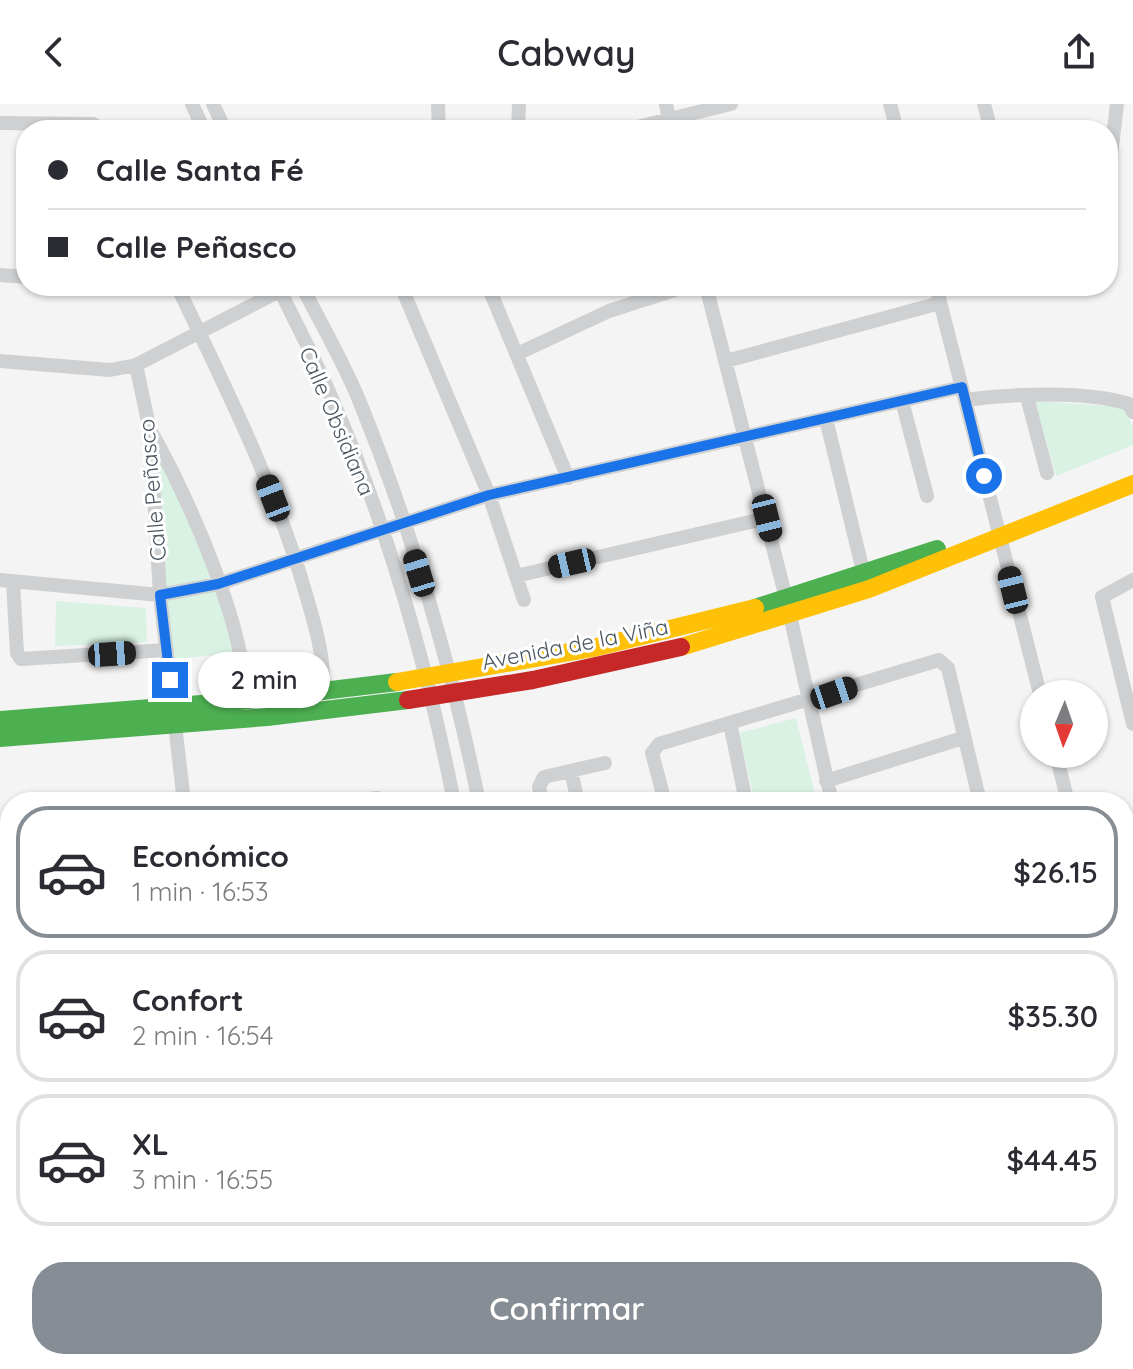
<!DOCTYPE html>
<html lang="es">
<head>
<meta charset="utf-8">
<style>
  :root { --surface:#fff; --page:#f7f7f7; --text:#2b2b33; --muted:#7c7c81; --line:#e1e1e2; --accent:#868d94 }
  body { margin:0; font-family:Quicksand,sans-serif; background:var(--page); color:var(--text); height:100vh; display:flex; flex-direction:column; font-size:30px; white-space:nowrap }
  * { box-sizing:border-box; margin:0 }
  p { font-size:26px; color:var(--muted) }
  .icon { flex:none; width:44px; height:44px; fill:none; stroke:currentColor; stroke-width:2; stroke-linecap:round; stroke-linejoin:round }
  .map { position:relative; flex:1; overflow:hidden }
  .side { position:absolute; left:0px; top:688px; width:1134px; height:578px; display:flex; flex-direction:column; background:var(--surface); border-radius:32px 32px 0 0; box-shadow:0 2px 6px #0004 }
  .side>* { flex:none }
  .banner { position:absolute; left:16px; top:16px; width:1102px; height:176px; border-radius:32px; box-shadow:0 2px 6px #0004; display:grid; align-content:center; height:176px; padding:0 32px; background:var(--surface) }
  .needle { width:52px; rotate:182deg }
  .fabs { position:absolute; left:1020px; top:576px; display:grid; gap:16px }
  .fabs a { display:grid; place-items:center; width:88px; height:88px; border-radius:50%; background:var(--surface); box-shadow:0 2px 6px #0004; font-size:40px }
  .end { position:absolute; width:36px; height:36px; margin:-18px; border:10px solid #1a73e8; background:#fff; box-shadow:0 0 0 4px #fff }
  .from { border-radius:50% }
  .bubble { position:absolute; height:56px; border-radius:28px; background:var(--surface); box-shadow:0 2px 6px #0004; font-size:26px; font-weight:600; line-height:56px; text-align:center }
  .car { position:absolute; width:24px; height:48px; margin:-24px -12px; border-radius:10px; box-shadow:0 0 6px 2px #0007; background:linear-gradient(#222 24%,#8ab4d8 0 40%,#222 0 76%,#8ab4d8 0 86%,#222 0) }
  .banner b { display:flex; align-items:center; gap:28px; height:76px; font-size:30px }
  .banner b+b { border-top:2px solid var(--line) }
  .banner i { width:20px; height:20px; background:var(--text) }
  ul { padding:14px 0 0; list-style:none }
  li { display:flex; align-items:center; gap:24px; height:132px; margin:0 16px 12px; padding:0 16px; border:4px solid var(--line); border-radius:32px }
  li div { flex:1 }
  li b { display:block; font-size:30px }
  li em { font-style:normal; font-weight:600 }
  li.current { border-color:var(--accent) }
  li>.icon { width:72px; height:72px; stroke-width:1.5 }
  .cta { display:flex; gap:16px; margin-top:auto; padding:16px 32px }
  .cta a { flex:1; height:92px; border-radius:32px; background:var(--accent); color:#fff; font-size:32px; font-weight:600; line-height:92px; text-align:center }
  header { display:flex; justify-content:space-between; align-items:center; height:104px; padding:0 32px; background:var(--surface); font-size:36px; font-weight:600 }
  .map>svg:first-child { display:block }
  .green { fill:#d9f2e3 }
  .lines { fill:none; stroke-linecap:round; stroke-linejoin:round }
  .street { stroke:#ced0d2; stroke-width:14 }
  .fast { stroke:#4caf50; stroke-width:18 }
  .slow { stroke:#ffc107; stroke-width:18 }
  .jam { stroke:#c62828; stroke-width:18 }
  .route { stroke:#1a73e8; stroke-width:10 }
  .labels { text-anchor:middle; stroke-width:6; stroke-linejoin:round; paint-order:stroke }
  .street-label { font-size:22px; fill:#4a5661; stroke:#fff }
</style>
</head>
<body>
<header><svg class="icon" aria-label="back" viewBox="0 0 24 24"><path d="M15 5l-7 7 7 7"/></svg>Cabway<svg class="icon" aria-label="share" viewBox="0 0 24 24"><path d="M12 15V3M7 8l5-5 5 5M5 13v7h14v-7"/></svg></header>
<div class="map">
<svg width="1133" height="1265" viewBox="0 0 1133 1265">
  <rect width="100%" height="100%" fill="#f4f4f4"/>
  <path class="green" d="M1035,297L1124,303L1133,323V341L1056,372Z
    M155,339L213,477L163,487Z
    M215,482L239,548L172,556L162,493Z
    M56,497L146,504L147,538L55,542Z
    M796,614L817,698H755L739,629Z
    M1133,842V962H1124V846Z"/>
  <g class="lines">
    <path class="street" d="M192,0L204,26
      M213,0L225,26
      M438,0L439,26
      M666,0L671,26
      M890,0L897,26
      M984,0L991,26
      M0,19L93,20L103,26
      M518,26L519,0
      M625,26L731,0
      M1108,78L1117,0
      M0,171L26,173
      M177,182C225,282 274,380 305,487C315,521 325,553 323,589
      M278,182C296,220 317,258 333,297C389,426 427,561 454,698
      M302,182C321,220 343,257 359,296C412,426 451,561 479,698
      M401,182L489,391L524,496
      M488,182L568,374
      M706,182L787,498L832,698
      M936,182L1040,590
      M517,250L609,207L687,182
      M0,257L110,266L136,261L289,182
      M726,257L940,199
      M136,261L150,327L160,491L184,698
      M1027,293L1047,369
      M965,296C1011,290 1085,286 1129,300L1133,308
      M902,297L927,392
      M826,315L864,471
      M153,331C190,398 245,521 246,597
      M516,472L767,414
      M0,476L160,491L218,480L489,391L962,283
      M1133,476L1102,493L1133,620
      M13,477L17,549L21,555L167,546
      M730,619L746,698
      M1056,650L1068,698
      M571,667L578,698
      M826,677L963,634
      M346,698L377,694L386,698
      M542,698L539,683L544,673L605,659
      M665,698L652,649L659,640L939,556L948,564L980,698
      M1124,746L1133,742
      M1124,835L1133,831
      M0,952H10
      M1124,971L1133,970
      M0,1033H10
      M1124,1061L1133,1060
      M1124,1077L1133,1076
      M0,1120H10
      M0,1138H10
      M0,1231H10
      M24,1265V1256
      M104,1265V1256
      M189,1265V1256
      M272,1265L273,1256
      M353,1265V1256
      M501,1265V1256
      M556,1265L557,1256
      M797,1265L798,1256
      M880,1265L881,1256
      M936,1265L1004,1256
      M1092,1265L1093,1256"/>
    <path class="fast" d="M755,504L937,445
      M0,616L239,597L397,578
      M0,634L267,613L408,596"/>
    <path class="slow" d="M681,543L869,485L1133,380
      M397,578L593,544L755,504"/>
    <path class="jam" d="M408,596L533,576L681,543"/>
  </g>
  <g class="lines">
    <path class="route" d="M170,576L160,491L218,480L489,391L962,283L984,372"/>
  </g>
  <g class="labels">
    <g class="street-label">
      <text transform="translate(337 317) rotate(67)" y="8">Calle Obsidiana</text>
      <text transform="translate(152 386) rotate(-95)" y="8">Calle Peñasco</text>
      <text transform="translate(575 540) rotate(-11)" y="8">Avenida de la Viña</text>
    </g>
  </g>
</svg>
<div class="fabs">
<a><svg class="needle" viewBox="-14 -14 28 28"><path d="M0-13l5 13h-10z" fill="#e53935"/><path d="M0 13l5-13h-10z" fill="#7c7c81"/></svg></a>
</div>
<i class="end from" style="left:984px;top:372px"></i>
<i class="end" style="left:170px;top:576px"></i>
<div class="bubble" style="left:198px;top:548px;width:132px">2 min</div>
<i class="car" style="left:273px;top:394px;rotate:339deg"></i>
<i class="car" style="left:767px;top:414px;rotate:166deg"></i>
<i class="car" style="left:572px;top:459px;rotate:257deg"></i>
<i class="car" style="left:419px;top:469px;rotate:343deg"></i>
<i class="car" style="left:1013px;top:486px;rotate:346deg"></i>
<i class="car" style="left:112px;top:550px;rotate:86deg"></i>
<i class="car" style="left:834px;top:589px;rotate:71deg"></i>
<div class="banner">
<b><i class="from"></i>Calle Santa Fé</b>
<b><i></i>Calle Peñasco</b>
</div>
<section class="side">
<ul>
<li class="current"><svg class="icon" aria-label="car" viewBox="0 0 24 24"><path d="M5 17H2v-5l4-1 3-4h7l3 4 3 1v5h-3M9 17h6M6 11h13"/><circle cx="7" cy="17" r="2"/><circle cx="17" cy="17" r="2"/></svg><div><b>Económico</b><p>1 min · 16:53</p></div><em>$26.15</em></li>
<li><svg class="icon" aria-label="car" viewBox="0 0 24 24"><path d="M5 17H2v-5l4-1 3-4h7l3 4 3 1v5h-3M9 17h6M6 11h13"/><circle cx="7" cy="17" r="2"/><circle cx="17" cy="17" r="2"/></svg><div><b>Confort</b><p>2 min · 16:54</p></div><em>$35.30</em></li>
<li><svg class="icon" aria-label="car" viewBox="0 0 24 24"><path d="M5 17H2v-5l4-1 3-4h7l3 4 3 1v5h-3M9 17h6M6 11h13"/><circle cx="7" cy="17" r="2"/><circle cx="17" cy="17" r="2"/></svg><div><b>XL</b><p>3 min · 16:55</p></div><em>$44.45</em></li>
</ul>
<div class="cta"><a>Confirmar</a></div>
</section>
</div>
</body>
</html>
